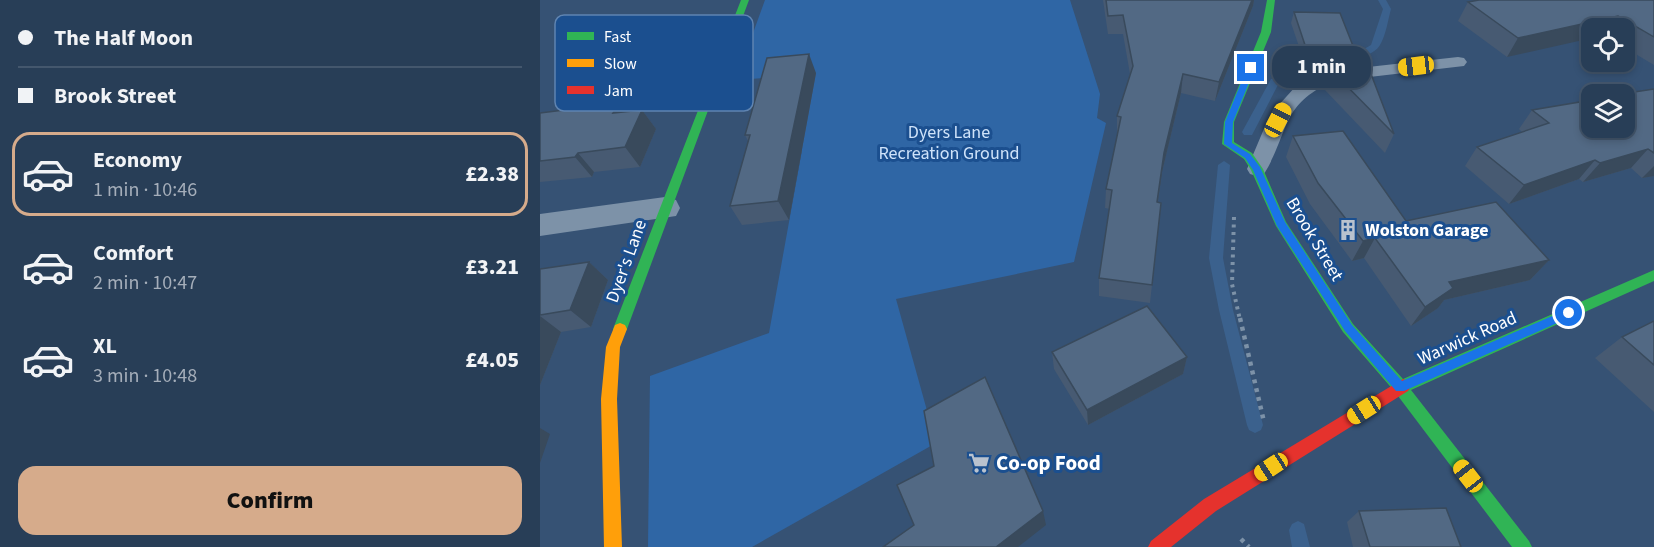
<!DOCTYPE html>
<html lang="en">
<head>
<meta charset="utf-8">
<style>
  :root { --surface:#283e57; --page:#30455d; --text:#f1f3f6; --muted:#a5aeba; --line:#44576d; --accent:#d6ab8b }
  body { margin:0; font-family:"Source Sans 3",sans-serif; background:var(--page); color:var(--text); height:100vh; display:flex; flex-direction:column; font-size:22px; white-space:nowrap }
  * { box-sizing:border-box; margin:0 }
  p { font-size:20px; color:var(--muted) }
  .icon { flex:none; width:33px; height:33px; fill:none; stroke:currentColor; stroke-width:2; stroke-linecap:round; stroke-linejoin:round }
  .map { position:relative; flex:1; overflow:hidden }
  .panel { display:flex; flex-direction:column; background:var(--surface); width:540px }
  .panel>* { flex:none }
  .guide { display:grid; align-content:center; height:132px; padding:0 18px; background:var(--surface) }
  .tools { position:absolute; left:1041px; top:18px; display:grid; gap:12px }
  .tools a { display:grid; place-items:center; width:54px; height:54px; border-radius:12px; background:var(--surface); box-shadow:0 3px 9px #0003,0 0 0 2px var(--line); font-size:30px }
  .end { position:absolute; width:27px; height:27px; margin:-14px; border:8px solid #1a73e8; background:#fff; box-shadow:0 0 0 3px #fff }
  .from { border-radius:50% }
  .bubble { position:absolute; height:42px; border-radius:18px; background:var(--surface); box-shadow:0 3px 9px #0003,0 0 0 2px var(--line); font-size:20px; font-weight:800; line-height:42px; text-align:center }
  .car { position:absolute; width:18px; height:36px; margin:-18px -9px; border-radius:8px; box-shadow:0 0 4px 2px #0007; background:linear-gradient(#f5c518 24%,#345 0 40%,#f5c518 0 76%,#345 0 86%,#f5c518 0) }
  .guide b { display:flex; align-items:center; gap:21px; height:57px; font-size:22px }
  .guide b+b { border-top:2px solid var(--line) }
  .guide i { width:15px; height:15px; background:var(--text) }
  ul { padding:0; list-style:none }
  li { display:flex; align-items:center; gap:18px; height:84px; margin:0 12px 9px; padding:0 6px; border:3px solid transparent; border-radius:18px }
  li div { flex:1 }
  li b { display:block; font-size:22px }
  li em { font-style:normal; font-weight:800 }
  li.on { border-color:var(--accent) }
  li>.icon { width:54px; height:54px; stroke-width:1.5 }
  .primary-button { display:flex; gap:12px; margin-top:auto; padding:12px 18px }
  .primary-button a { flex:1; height:69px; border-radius:18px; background:var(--accent); color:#111; font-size:24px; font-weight:800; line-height:69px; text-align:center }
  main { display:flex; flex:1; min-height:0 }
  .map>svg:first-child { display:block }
  .green { fill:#2f66a5 }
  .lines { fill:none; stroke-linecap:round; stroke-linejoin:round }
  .stream { fill:#3b618d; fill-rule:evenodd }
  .path-far1 { stroke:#7d92a8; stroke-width:4; stroke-dasharray:3 4.5; stroke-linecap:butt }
  .path { stroke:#7d92a8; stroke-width:4.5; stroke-dasharray:4 5; stroke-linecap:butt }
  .lane { fill:#7d92a8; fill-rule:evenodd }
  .street { fill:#7d92a8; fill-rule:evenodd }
  .fast { fill:#30b455; fill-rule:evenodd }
  .slow { fill:#ff9f0a; fill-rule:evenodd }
  .jam { fill:#e5322d; fill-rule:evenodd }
  .wall { fill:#475a72 }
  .shaded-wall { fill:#394a5c }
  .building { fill:#526984; stroke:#394a5c; stroke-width:1.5 }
  .route { fill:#1a73e8 }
  .labels { text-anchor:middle; stroke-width:6; stroke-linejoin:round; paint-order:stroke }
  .park-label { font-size:18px; fill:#cfe3fa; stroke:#1b4f8f }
  .poi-label { font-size:18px; font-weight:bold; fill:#fff; stroke:#1b4f8f; text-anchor:start }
  .street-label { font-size:18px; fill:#fff; stroke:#1b4f8f }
  .near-poi-label { font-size:21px; font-weight:bold; fill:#fff; stroke:#1b4f8f; text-anchor:start }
  .key { fill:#1b4f8f; stroke:#5f84b1; stroke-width:1.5 }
  .key-label { font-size:16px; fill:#fff }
</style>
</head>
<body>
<main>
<section class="panel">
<div class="guide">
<b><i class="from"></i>The Half Moon</b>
<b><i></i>Brook Street</b>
</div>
<ul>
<li class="on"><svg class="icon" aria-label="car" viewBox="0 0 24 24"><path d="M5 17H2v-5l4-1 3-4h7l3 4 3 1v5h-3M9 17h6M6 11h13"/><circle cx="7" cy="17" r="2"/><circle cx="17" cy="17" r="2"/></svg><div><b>Economy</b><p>1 min · 10:46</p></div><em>£2.38</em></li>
<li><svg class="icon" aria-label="car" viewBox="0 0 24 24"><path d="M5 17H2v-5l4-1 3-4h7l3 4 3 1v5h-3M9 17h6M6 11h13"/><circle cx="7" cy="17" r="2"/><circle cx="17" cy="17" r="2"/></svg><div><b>Comfort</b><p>2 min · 10:47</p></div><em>£3.21</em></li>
<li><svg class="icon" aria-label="car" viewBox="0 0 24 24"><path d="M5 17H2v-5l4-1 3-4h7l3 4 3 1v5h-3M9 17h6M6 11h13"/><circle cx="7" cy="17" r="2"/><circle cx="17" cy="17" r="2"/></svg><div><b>XL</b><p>3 min · 10:48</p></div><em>£4.05</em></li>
</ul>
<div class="primary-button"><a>Confirm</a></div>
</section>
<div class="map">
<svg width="1114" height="547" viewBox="0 0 1114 547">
  <rect width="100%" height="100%" fill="#365274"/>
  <path class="green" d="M225,0H530L560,94L557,118L566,123L534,262L356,299L396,443L212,547H108L110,376L229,333L262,150L236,77L196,80Z"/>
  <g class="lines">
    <path class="stream" d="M838,0H846L851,9C848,20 846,35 840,45C831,62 760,75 739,83L712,135H704L702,132L731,79L756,70L809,58L831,45L843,9Z
      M684,161L690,165L683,258L693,310L723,425L721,430L715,433L709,430L707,425L679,310L669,258L678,165Z
      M758,521L764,524L770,547H752L749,530L752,524Z"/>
    <path class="path-far1" d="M694,217L692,284L700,320"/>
    <path class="path" d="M700,318L724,422
      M701,539L709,547"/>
    <path class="lane" d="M918,57L924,58L927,62L924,66L795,81C740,103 750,132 724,174L717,176L710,174L707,169L726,124L737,107L756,86L770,78L792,71Z"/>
    <path class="street" d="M125,197L136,200L140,208L136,216L0,236V214Z"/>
    <path class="fast" d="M201,0H209L87,329L85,333L80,335L75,333L73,329Z
      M727,0H735L731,32L694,122V142L712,153L723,169L746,222L813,324L863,379L1114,270V281L871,390L989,541L992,547H972L855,392L803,332L736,226L711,170L704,159L682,144L684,122L721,32Z"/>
    <path class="slow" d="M80,323L85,325L87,329L80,347L77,399L82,547H64L61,399L66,347L75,325Z"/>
    <path class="jam" d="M863,379L868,381L871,386L868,391L676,511L631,547H608L611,541L664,499Z"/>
  </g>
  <path class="wall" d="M563,0H714L713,6L675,101L641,93L622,172L618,202L621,203L610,303L559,296V278L570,209L565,208L566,189L577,135V116L590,74L583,34H568Z
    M1114,0V65L1084,47V28H1052L967,57L918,21L928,2Z
    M754,12L817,56L814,63L854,134L845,153L784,89L791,70L793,69L771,75L767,70L751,23Z
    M276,73L249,220L202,225L190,206L208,141L205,135Z
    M1114,89V176L1102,178L1091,168L1043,182L1039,179L969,204L925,166L937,147L982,132L979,129L992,110Z
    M102,110L116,129L100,167L54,172L52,177L0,182V113L86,112Z
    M753,136L866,221L1009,260L990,280L904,300L898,308L871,326L824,258L812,261L770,204L746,157Z
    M49,262L68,280L51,327L21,332L0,385V269Z
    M1114,321V412L1055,358L1082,337Z
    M512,352L647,357L643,374L548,425L514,369Z
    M819,511L921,547H813L807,522Z"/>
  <path class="shaded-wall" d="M712,0H714L713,6L675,101L679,82Z
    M1078,16L1070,28H1052V38L967,57L978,38Z
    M269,54L276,73L249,220L238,201Z
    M795,58L792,69L771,75L775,64Z
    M643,74L641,93L622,172L615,221L624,153Z
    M80,103L94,122L73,113Z
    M102,110L116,129L100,167L85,147Z
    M1108,149L1091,168L1043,182L1060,163Z
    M38,153L54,172L52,177L35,157Z
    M1055,160L1039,179L969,204L984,185Z
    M1114,166V176L1102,178Z
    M835,238L824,258L812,261L823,241Z
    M1009,260L990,280L904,300L898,308L871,326L885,307L909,282Z
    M49,262L68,280L51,327L30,310Z
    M0,316L21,332L0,385Z
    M647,357L643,374L548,425L547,410Z
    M0,428L10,434L0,463Z
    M503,511L506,525L478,547H456Z"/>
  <path class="building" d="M566,0H712L679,82L643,74L624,153L617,202L621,203L612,285L559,278L572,190L566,189L581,117L577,116L593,66L583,15L568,16Z
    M939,0H1114V37L1078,16L978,38L928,2Z
    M754,12L800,13L817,56L795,58L775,64L770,60Z
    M269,54L238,201L190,206L210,135H205L227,58Z
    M826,61L854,134L791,70L802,64Z
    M1114,89V153L1108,149L1060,163L1055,160L984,185L937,147L1009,123L992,110L1052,100V128H1084V94H1081Z
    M80,103L73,113L102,110L85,147L38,153L35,157L0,161V113Z
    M803,131L866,221L956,202L1009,260L909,282L913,288L885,307L835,238L823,241L778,183L753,136Z
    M49,262L30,310L0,315V269Z
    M607,306L647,357L547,410L512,352Z
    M1114,321V365L1082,337Z
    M445,377L503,511L456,547H343L374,525L357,485L394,466L384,411Z
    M906,508L921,547H830L819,511Z"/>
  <path class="route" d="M711,66L715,68L693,122L692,143L710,154L720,167L745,222L801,308L812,325L862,381L1026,310H1033V316L864,391H856L805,331L737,226L713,170L705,158L684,144L685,122L707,68Z"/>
  <defs>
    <symbol id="building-bare" viewBox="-9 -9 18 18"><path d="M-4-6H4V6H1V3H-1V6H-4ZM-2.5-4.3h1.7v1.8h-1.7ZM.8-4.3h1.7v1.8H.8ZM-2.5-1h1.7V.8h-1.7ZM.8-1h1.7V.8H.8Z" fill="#b9c2ce" stroke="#1b4f8f" stroke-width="2.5" paint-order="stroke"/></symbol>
    <symbol id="supermarket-bare" viewBox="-9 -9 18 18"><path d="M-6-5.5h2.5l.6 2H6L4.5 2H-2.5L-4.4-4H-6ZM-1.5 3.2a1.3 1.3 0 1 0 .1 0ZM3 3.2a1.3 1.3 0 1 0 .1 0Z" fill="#b9c2ce" stroke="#1b4f8f" stroke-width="2.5" paint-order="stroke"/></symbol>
  </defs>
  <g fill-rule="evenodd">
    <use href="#building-bare" x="793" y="215" width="30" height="30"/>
    <use href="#supermarket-bare" x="424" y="448" width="30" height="30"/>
  </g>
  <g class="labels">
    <g class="park-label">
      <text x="409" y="138">Dyers Lane<tspan x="409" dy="21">Recreation Ground</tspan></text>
    </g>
    <g class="poi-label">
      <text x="825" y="236">Wolston Garage</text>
    </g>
    <g class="street-label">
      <text transform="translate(775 239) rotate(59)" y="6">Brook Street</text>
      <text transform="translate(86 261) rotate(-70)" y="6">Dyer's Lane</text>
      <text transform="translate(927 338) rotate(-24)" y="6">Warwick Road</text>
    </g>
    <g class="near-poi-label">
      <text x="456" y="470">Co-op Food</text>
    </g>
  </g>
  <rect x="15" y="15" width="198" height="96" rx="9" class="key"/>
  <rect x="27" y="32" width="27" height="8" fill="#30b455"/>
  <rect x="27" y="59" width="27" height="8" fill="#ff9f0a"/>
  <rect x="27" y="86" width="27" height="8" fill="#e5322d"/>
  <g class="key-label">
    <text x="64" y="42">Fast</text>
    <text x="64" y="69">Slow</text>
    <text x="64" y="96">Jam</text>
  </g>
</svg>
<div class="tools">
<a><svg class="icon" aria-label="locate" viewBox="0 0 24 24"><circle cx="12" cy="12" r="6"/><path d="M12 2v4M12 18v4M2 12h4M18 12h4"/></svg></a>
<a><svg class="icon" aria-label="layers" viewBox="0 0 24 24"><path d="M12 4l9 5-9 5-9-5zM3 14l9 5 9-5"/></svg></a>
</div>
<i class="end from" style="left:1029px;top:313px"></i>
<i class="end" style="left:711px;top:68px"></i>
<div class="bubble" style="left:732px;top:46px;width:99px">1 min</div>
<i class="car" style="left:876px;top:66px;rotate:263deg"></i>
<i class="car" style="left:738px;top:120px;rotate:27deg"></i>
<i class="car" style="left:824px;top:410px;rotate:238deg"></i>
<i class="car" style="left:731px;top:467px;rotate:237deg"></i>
<i class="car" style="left:928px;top:476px;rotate:322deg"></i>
</div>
</main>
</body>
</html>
